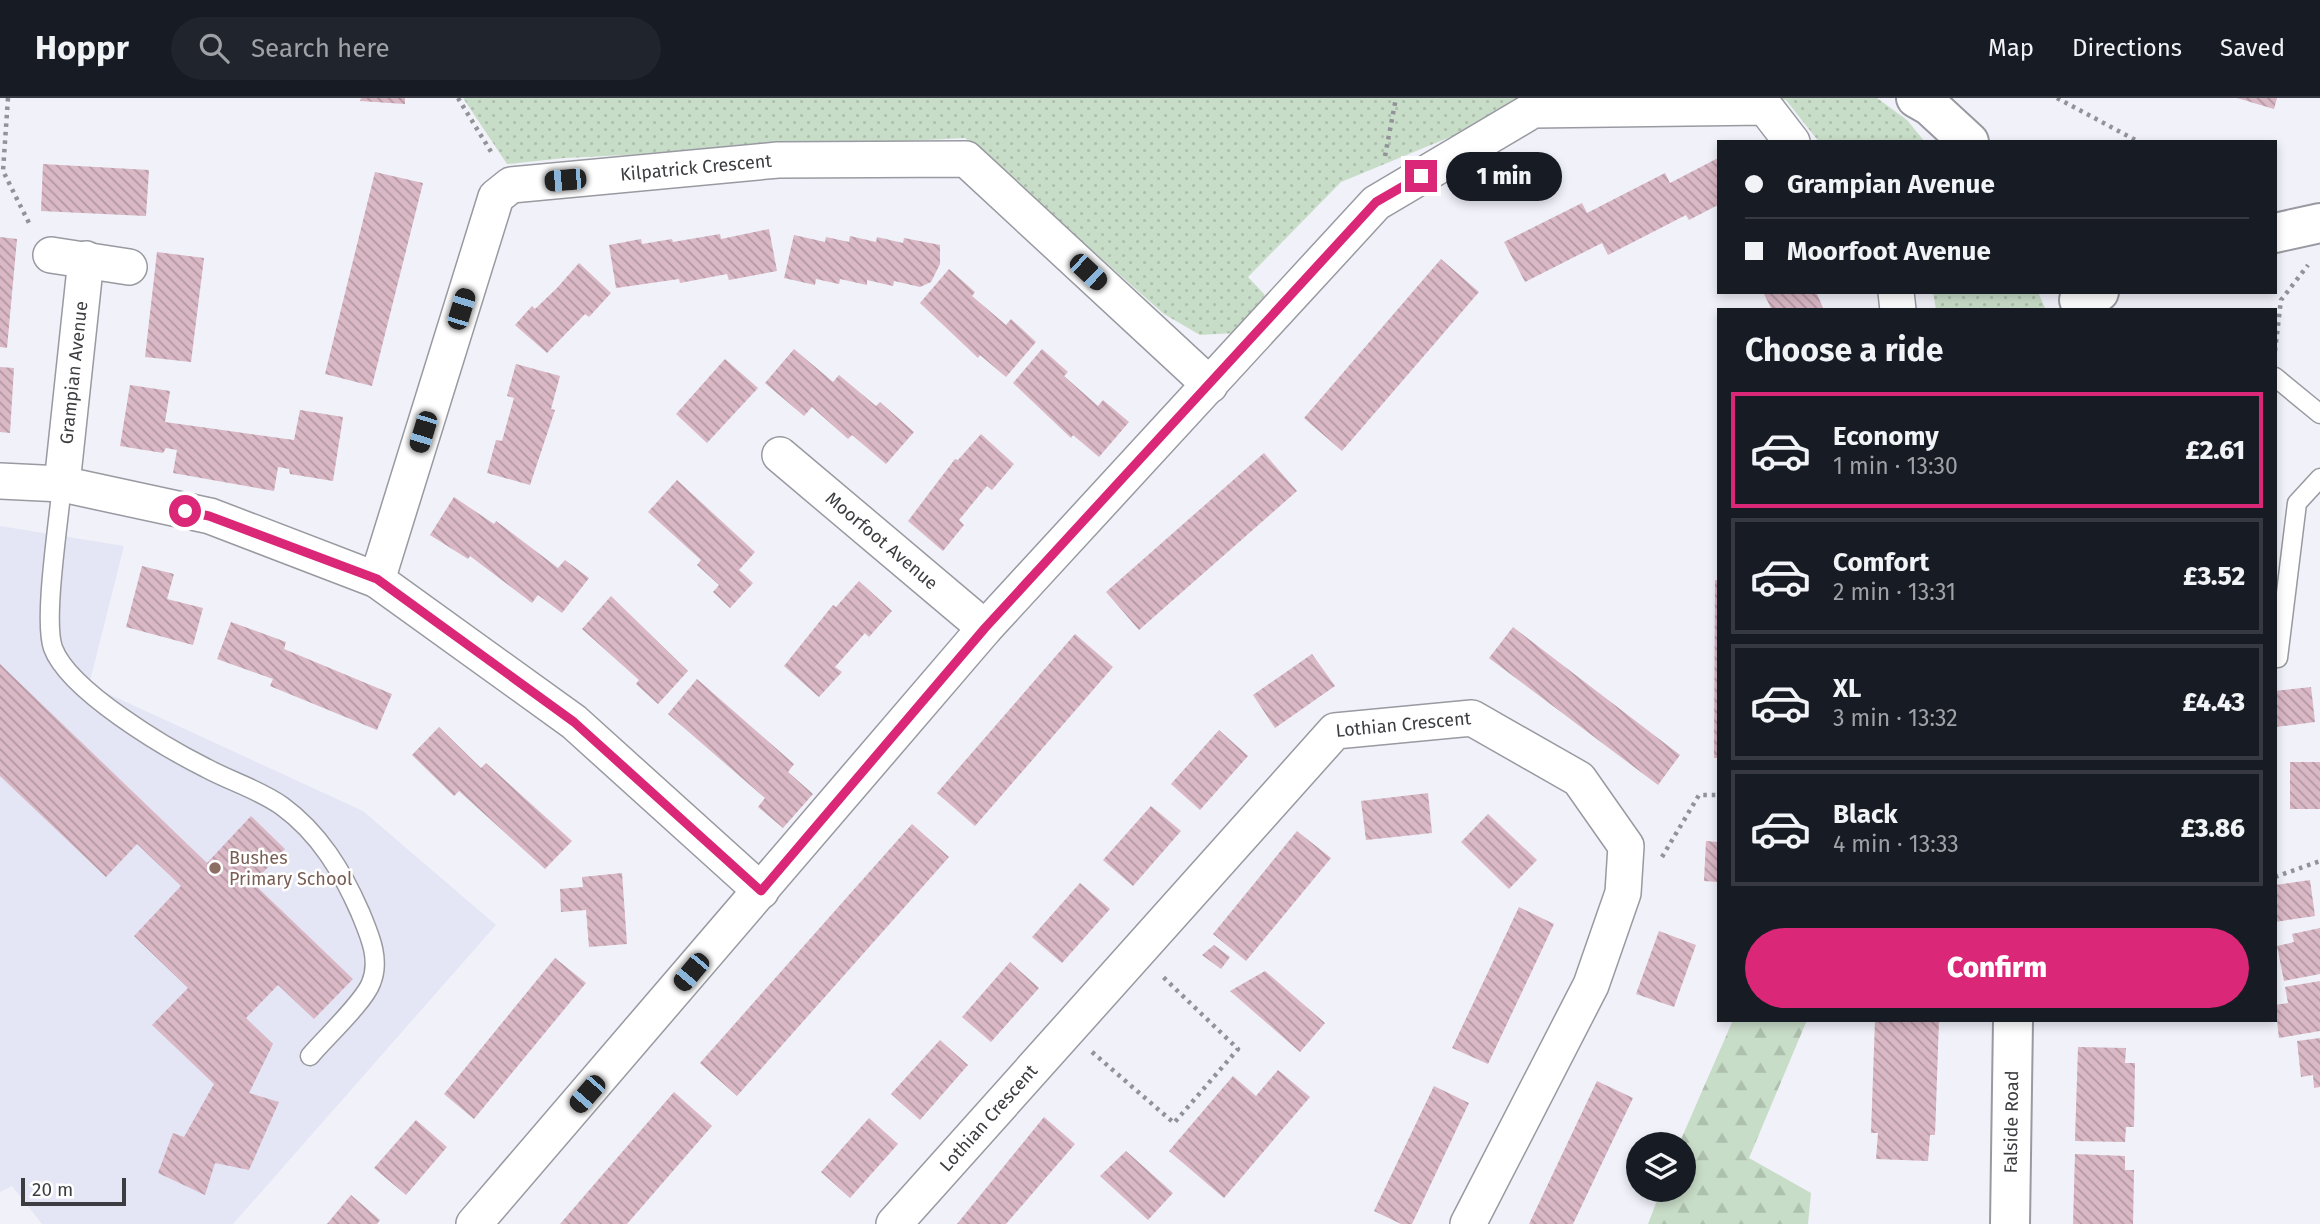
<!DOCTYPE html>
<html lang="en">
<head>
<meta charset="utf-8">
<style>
  :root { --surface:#171b24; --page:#20242c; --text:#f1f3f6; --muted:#9ea1a6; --line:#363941; --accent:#db2777 }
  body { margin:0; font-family:"Fira Sans",sans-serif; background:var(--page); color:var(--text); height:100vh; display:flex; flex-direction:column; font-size:26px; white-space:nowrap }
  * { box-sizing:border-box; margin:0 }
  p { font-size:23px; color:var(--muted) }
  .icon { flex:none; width:38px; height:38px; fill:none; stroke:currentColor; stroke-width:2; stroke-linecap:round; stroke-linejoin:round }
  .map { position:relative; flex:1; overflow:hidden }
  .details { position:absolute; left:1717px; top:210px; width:560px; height:714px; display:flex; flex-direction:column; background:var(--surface); border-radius:0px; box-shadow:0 4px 10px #0003 }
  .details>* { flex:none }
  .top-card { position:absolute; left:1717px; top:42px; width:560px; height:154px; border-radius:0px; box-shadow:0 4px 10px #0003; display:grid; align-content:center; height:154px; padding:0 28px; background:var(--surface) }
  .fabs { position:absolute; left:1626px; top:1034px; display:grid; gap:14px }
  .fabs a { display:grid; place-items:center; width:70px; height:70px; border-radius:50%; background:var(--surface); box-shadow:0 4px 10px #0003; font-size:35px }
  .scale { position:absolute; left:21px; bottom:18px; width:105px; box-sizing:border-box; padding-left:7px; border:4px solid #3c3d40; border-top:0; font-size:19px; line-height:24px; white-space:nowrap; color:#3c3d40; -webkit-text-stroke:5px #fff; paint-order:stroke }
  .end { position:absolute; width:32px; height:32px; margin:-16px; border:9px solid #db2777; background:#fff; box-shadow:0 0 0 4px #fff }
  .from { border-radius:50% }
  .bubble { position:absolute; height:49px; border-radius:24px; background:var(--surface); box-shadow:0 4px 10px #0003; font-size:23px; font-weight:800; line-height:49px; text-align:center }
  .car { position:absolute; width:21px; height:42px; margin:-21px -10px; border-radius:9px; box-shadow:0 0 5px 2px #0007; background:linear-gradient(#222 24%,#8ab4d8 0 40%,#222 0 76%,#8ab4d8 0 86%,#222 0) }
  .top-card b { display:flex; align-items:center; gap:24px; height:66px; font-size:26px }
  .top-card b+b { border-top:2px solid var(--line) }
  .top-card i { width:18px; height:18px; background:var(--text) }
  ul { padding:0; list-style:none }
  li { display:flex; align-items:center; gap:21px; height:116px; margin:0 14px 10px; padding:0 14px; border:4px solid var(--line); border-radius:0px }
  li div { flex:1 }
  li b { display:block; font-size:26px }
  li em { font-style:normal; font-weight:800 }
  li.current { border-color:var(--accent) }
  li>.icon { width:63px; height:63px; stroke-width:1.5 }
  h2 { padding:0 28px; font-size:32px; line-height:84px }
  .button { display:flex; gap:14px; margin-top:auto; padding:14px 28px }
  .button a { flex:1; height:80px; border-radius:42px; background:var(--accent); color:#fff; font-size:28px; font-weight:800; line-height:80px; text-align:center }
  header { display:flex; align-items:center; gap:42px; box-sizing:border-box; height:98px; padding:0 35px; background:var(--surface); border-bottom:2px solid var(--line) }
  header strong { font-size:33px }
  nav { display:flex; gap:38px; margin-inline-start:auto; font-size:24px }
  .search { width:490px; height:63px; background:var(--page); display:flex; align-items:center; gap:18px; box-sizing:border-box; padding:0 24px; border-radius:38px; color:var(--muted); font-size:26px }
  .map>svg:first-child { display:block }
  .built { fill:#e5e6f5 }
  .grass { fill:url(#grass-dots) }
  .forest { fill:url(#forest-firs) }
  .building { fill:url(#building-back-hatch) }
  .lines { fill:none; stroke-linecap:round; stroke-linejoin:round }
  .lane-casing { stroke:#999aa1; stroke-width:21 }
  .street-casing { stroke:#999aa1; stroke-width:38 }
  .secondary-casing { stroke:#999aa1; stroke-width:42 }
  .path { stroke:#929398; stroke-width:4.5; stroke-dasharray:3.5 5; stroke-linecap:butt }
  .lane { stroke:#fff; stroke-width:18 }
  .street { stroke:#fff; stroke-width:35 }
  .secondary { stroke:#fff; stroke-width:38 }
  .route { stroke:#db2777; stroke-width:9 }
  .education-dot { fill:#8d6e63; stroke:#fff; stroke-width:2.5 }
  .labels { text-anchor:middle; stroke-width:5; stroke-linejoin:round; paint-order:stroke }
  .street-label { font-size:18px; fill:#3c3d40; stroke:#fff }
  .education-label { font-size:18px; fill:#785e54; stroke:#fff; text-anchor:start }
</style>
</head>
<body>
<header>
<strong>Hoppr</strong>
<div class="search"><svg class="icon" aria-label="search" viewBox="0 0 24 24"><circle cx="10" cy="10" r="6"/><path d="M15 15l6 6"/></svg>Search here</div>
<nav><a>Map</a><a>Directions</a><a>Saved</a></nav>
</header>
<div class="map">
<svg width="2320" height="1126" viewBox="0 0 2320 1126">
  <defs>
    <pattern id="grass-dots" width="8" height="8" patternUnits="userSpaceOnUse" patternTransform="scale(1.75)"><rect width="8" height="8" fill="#c8ddc8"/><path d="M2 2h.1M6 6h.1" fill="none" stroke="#adbfad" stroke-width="1.8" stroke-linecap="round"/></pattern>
    <pattern id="forest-firs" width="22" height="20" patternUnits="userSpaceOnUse" patternTransform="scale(1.75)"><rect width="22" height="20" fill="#c8ddc8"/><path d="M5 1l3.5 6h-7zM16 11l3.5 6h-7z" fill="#adbfad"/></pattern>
    <pattern id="building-back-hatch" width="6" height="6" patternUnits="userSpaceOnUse" patternTransform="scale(1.75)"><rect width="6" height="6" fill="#dab8c5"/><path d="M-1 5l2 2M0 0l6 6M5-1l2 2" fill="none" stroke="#b297a1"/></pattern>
  </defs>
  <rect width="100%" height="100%" fill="#f0f1f9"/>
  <path class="built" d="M0,428L124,448L89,587L363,713L496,827L233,1126H42L12,1088L0,1094Z"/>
  <path class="grass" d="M463,0H1545L1341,84L1248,179L1265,197L1234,235L1200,237L1164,216L965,40L565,60L507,66Z
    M1760,0H1877L1907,22L1925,44H1819L1786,2Z
    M1933,194H2038L2046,212H1936Z"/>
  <path class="forest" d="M1733,922H1807L1749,1060L1811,1095L1808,1126H1648L1661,1092H1684V1046H1679Z"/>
  <path class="building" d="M361,0H405V6L360,3Z
    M2237,0H2277L2274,11Z
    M1718,60V107L1689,122L1686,117L1608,157L1602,145L1525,184L1504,144L1582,105L1587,115L1665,75L1670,85Z
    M43,66L149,72L146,118L41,113Z
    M375,74L423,85L372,288L325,276Z
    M769,131L777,173L729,182L727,176L680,185L679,181L616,190L609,147L641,141L642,146L672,141L673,144L720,136L721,141Z
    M794,137L825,144L826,139L849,144L850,138L876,144L877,139L903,145L904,140L940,147V166L931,184L920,189L894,183L893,188L867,182V187L840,181L839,186L816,181L815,187L784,180Z
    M0,139L17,141L7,250L0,249Z
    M157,154L204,160L191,264L145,259Z
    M1441,161L1479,194L1342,353L1304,320Z
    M579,165L611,195L589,219L585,216L547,255L515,227L532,208L535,211L557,190Z
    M949,171L975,194L972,198L1006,227L1011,221L1036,244L1006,279L980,257L978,260L920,205Z
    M1763,194H1816L1824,212H1772Z
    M794,251L833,284L839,277L876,308L880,304L914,334L886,366L852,337L848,341L812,309L804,318L765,285Z
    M1042,251L1068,274L1064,278L1098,308L1103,302L1129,324L1099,359L1073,337L1071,340L1013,285Z
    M725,261L758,290L707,345L676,316Z
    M516,266L560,278L551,311L555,312L530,387L487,375L496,342L502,343L514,300L507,298Z
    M0,269L14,270L10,335L0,334Z
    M130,287L170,293L165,324L294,342L300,312L343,319L333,383L290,376L289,371L278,369L274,393L173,375L177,352L166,350L163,355L120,348Z
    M981,336L1014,366L992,392L987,388L959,422L964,427L943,453L908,423L955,361L958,362Z
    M1264,355L1297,393L1139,532L1106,494Z
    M677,382L755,454L739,472L753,485L730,510L713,494L719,487L697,467L701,462L648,414Z
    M454,399L494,426L496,423L558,470L565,462L589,480L562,515L538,497L532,505L470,458L468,461L430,437Z
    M142,468L174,476L167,501L203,510L193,547L126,529Z
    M1715,482H1718V660H1714Z
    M859,483L892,513L869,539L865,535L835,569L842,574L819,599L784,568L833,507L836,509Z
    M611,498L688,573L658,606L636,586L639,582L582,531Z
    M231,524L286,544L284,551L392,596L377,632L270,588L273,581L217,561Z
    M1513,529L1680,657L1658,687L1489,560Z
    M1075,536L1113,569L975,728L937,695Z
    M1312,556L1335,588L1275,630L1253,597Z
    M0,566L207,765L251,718L285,751L253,785L353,881L314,921L278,887L246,920L273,946L249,995L279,1004L249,1072L215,1065L205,1097L158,1075L173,1035L184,1039L214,986L152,927L188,890L134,838L181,788L137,746L106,779L0,678Z
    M697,581L794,666L788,674L813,696L783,730L758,709L765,700L668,616Z
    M2311,589L2315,624L2275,629V593Z
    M439,629L481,670L486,665L572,743L545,771L459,693L454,698L412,657Z
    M1219,632L1248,658L1200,712L1171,686Z
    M2290,664H2320V711H2290Z
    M1428,695L1432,735L1366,742L1361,703Z
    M1151,708L1181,733L1133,788L1103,762Z
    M1488,716L1537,762L1509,791L1461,744Z
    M912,726L949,759L737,998L700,965Z
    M1297,733L1331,760L1246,863L1213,836Z
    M1706,743L1718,744V784L1704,783Z
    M622,775L627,846L589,849L586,812L561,814L560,791L583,789L582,779Z
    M2310,782L2315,818L2275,824V787Z
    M1080,785L1110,811L1062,865L1032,839Z
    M1519,809L1554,826L1488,966L1452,950Z
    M2320,830V876L2284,883L2277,848L2294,844L2292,836Z
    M1659,833L1696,847L1674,909L1636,896Z
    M1214,847L1230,859L1221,871L1202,857Z
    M555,860L586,885L474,1021L444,996Z
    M1010,864L1039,890L991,944L962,919Z
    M1265,873L1325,925L1300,954L1230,893Z
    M2320,883V933L2279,940L2275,907L2288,905L2285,889Z
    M1875,922H1939L1935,1037H1930L1928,1063L1876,1061L1878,1035H1871Z
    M2320,940V989L2314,990L2313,977L2301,979L2297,943Z
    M940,942L968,967L920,1022L891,996Z
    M2078,949L2126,950L2125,965H2135L2134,1029H2126L2125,1044L2075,1043Z
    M1278,972L1310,999L1224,1100L1169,1053L1233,978L1256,998Z
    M1597,983L1633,1000L1573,1126H1529Z
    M1434,988L1469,1005L1412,1126H1401L1374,1113Z
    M674,994L712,1028L627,1126H560Z
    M1044,1019L1075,1046L1006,1126H957Z
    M869,1020L898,1046L850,1100L821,1074Z
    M416,1022L447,1049L406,1097L374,1070Z
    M1126,1053L1173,1095L1148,1122L1100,1078Z
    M2075,1056L2125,1058V1072H2134L2133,1126H2073Z
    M351,1097L380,1122L377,1126H327Z"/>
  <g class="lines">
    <defs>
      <path id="lane" d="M2275,279L2320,316
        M62,386C59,422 43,522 53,550C69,593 166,650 206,670C230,683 260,692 282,708C319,735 342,773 360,814C369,836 381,861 371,885C364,904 325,940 310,958
        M2278,560L2297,405L2320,380"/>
      <g id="street">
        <path d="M51,157L129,169"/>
        <path d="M1896,194L1898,212"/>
        <path id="s1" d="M780,357L985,530"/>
        <path d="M0,383L62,386L210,418L377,482L574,624L761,793"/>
        <path id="s2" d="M62,386L86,161"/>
        <path id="s3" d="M377,482L496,99L511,87L778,62L966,61L1210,287"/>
        <path d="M474,1126L985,530L1376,105L1533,12L1765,9L1792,44"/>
        <path id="s4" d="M894,1126L1335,633L1472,620L1579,681L1626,748L1623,795L1591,887L1468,1126"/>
      </g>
      <g id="secondary">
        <path d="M1916,0L1930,8L1969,44"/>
        <path d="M2275,135L2320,125"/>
        <path d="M2079,202L2099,194"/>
        <path id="s5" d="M2010,1126L2013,922"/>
      </g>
    </defs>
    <use href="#lane" class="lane-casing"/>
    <use href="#street" class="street-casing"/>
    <use href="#secondary" class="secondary-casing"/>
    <path class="path" d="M8,0L3,73L31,129
      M458,0L493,57
      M2057,0L2139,44
      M1385,58L1396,0
      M2275,253L2281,202L2308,167
      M1662,759L1699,697H1718
      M2275,779L2320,763
      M1092,954L1174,1025L1238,951L1161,877"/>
    <use href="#lane" class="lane"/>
    <use href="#street" class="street"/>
    <use href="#secondary" class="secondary"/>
  </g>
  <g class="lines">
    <path class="route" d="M185,413L209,418L377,481L574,624L761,793L985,530L1376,104L1421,78"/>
  </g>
  <circle class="education-dot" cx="215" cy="770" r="7"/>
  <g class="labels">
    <g class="street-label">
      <text dy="6" stroke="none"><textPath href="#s3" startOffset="606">Kilpatrick Crescent</textPath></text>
      <text dy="6" stroke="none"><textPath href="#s2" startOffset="112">Grampian Avenue</textPath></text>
      <text dy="6" stroke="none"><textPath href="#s1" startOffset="133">Moorfoot Avenue</textPath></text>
      <text dy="6" stroke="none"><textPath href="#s4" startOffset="730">Lothian Crescent</textPath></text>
      <text dy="6" stroke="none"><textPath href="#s4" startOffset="142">Lothian Crescent</textPath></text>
      <text dy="6" stroke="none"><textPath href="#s5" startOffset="102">Falside Road</textPath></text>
    </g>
    <g class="education-label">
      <text x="229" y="766">Bushes<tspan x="229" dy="21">Primary School</tspan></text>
    </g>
  </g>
</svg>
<div class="fabs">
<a><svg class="icon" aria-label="layers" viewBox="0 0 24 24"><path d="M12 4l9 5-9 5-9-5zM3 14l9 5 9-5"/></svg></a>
</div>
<div class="scale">20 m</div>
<i class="end from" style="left:185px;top:413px"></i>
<i class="end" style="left:1421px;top:78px"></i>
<div class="bubble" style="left:1446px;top:54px;width:116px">1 min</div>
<i class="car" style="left:565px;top:82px;rotate:265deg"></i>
<i class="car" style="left:1088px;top:174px;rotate:133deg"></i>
<i class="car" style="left:461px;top:211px;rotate:17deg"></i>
<i class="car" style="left:423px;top:334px;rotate:197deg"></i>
<i class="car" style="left:691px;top:874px;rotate:220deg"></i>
<i class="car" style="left:587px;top:996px;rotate:221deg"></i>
<div class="top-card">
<b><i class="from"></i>Grampian Avenue</b>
<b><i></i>Moorfoot Avenue</b>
</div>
<section class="details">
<h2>Choose a ride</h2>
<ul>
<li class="current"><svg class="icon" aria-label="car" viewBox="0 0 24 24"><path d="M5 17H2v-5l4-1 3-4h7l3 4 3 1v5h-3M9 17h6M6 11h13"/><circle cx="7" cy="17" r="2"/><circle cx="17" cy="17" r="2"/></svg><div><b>Economy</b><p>1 min · 13:30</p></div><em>£2.61</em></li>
<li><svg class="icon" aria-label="car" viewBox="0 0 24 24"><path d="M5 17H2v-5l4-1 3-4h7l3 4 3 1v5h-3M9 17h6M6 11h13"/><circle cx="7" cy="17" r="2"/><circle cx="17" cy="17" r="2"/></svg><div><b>Comfort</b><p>2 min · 13:31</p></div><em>£3.52</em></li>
<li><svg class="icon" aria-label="car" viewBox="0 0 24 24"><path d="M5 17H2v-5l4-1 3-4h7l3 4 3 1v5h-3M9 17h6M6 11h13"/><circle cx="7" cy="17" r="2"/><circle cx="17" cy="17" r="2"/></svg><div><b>XL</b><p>3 min · 13:32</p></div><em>£4.43</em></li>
<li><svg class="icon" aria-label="car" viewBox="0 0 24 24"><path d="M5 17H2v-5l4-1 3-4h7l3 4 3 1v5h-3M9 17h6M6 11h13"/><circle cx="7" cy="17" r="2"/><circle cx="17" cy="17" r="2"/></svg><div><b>Black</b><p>4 min · 13:33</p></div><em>£3.86</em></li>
</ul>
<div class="button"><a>Confirm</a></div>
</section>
</div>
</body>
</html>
